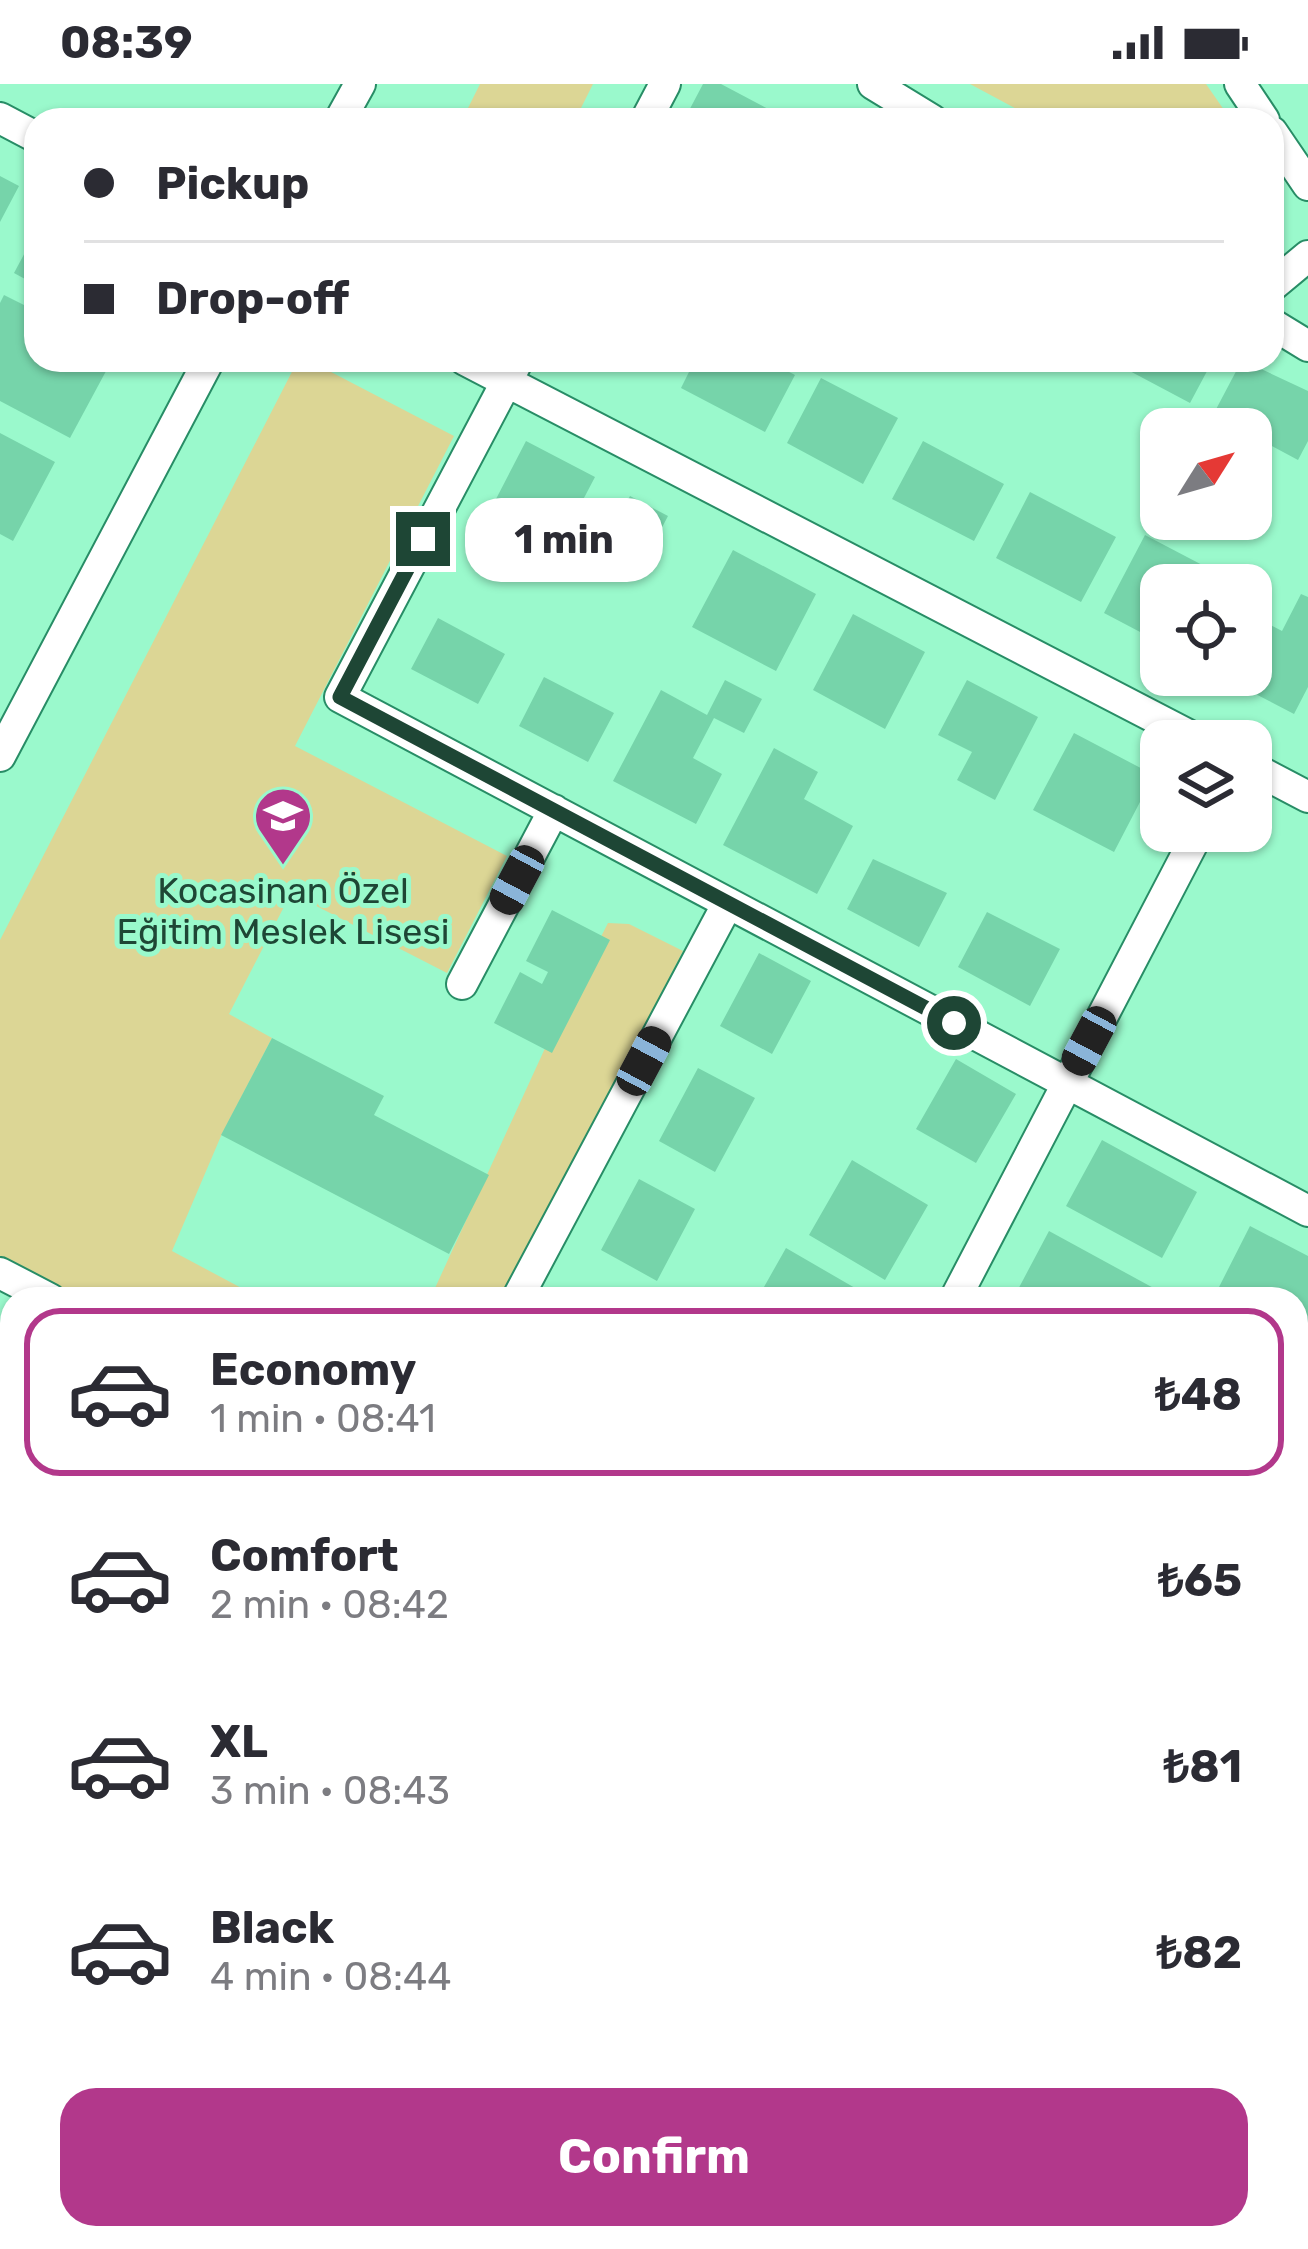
<!DOCTYPE html>
<html lang="en">
<head>
<meta charset="utf-8">
<style>
  :root { --surface:#fff; --page:#f2f2f3; --text:#2b2b33; --muted:#7c7c81; --line:#e1e1e2; --accent:#b2388b }
  body { margin:0; font-family:Rubik,sans-serif; background:var(--page); color:var(--text); height:100vh; display:flex; flex-direction:column; font-size:45px; white-space:nowrap }
  * { box-sizing:border-box; margin:0 }
  p { font-size:39px; color:var(--muted) }
  .icon { flex:none; width:66px; height:66px; fill:none; stroke:currentColor; stroke-width:2; stroke-linecap:round; stroke-linejoin:round }
  .map { position:relative; flex:1; overflow:hidden }
  .sheet { position:absolute; left:0px; top:1203px; width:1308px; height:963px; display:flex; flex-direction:column; background:var(--surface); border-radius:36px 36px 0 0; box-shadow:0 3px 9px #0004 }
  .sheet>* { flex:none }
  .top-card { position:absolute; left:24px; top:24px; width:1260px; height:264px; border-radius:36px; box-shadow:0 3px 9px #0004; display:grid; align-content:center; height:264px; padding:0 60px; background:var(--surface) }
  .needle { width:78px; rotate:53deg }
  .tools { position:absolute; left:1140px; top:324px; display:grid; gap:24px }
  .tools a { display:grid; place-items:center; width:132px; height:132px; border-radius:24px; background:var(--surface); box-shadow:0 3px 9px #0004; font-size:60px }
  .end { position:absolute; width:54px; height:54px; margin:-27px; border:15px solid #1e4635; background:#fff; box-shadow:0 0 0 6px #fff }
  .from { border-radius:50% }
  .bubble { position:absolute; height:84px; border-radius:36px; background:var(--surface); box-shadow:0 3px 9px #0004; font-size:39px; font-weight:700; line-height:84px; text-align:center }
  .car { position:absolute; width:36px; height:72px; margin:-36px -18px; border-radius:15px; box-shadow:0 0 9px 3px #0007; background:linear-gradient(#222 24%,#8ab4d8 0 40%,#222 0 76%,#8ab4d8 0 86%,#222 0) }
  .top-card b { display:flex; align-items:center; gap:42px; height:114px; font-size:45px }
  .top-card b+b { border-top:3px solid var(--line) }
  .top-card i { width:30px; height:30px; background:var(--text) }
  ul { padding:21px 0 0; list-style:none }
  li { display:flex; align-items:center; gap:36px; height:168px; margin:0 24px 18px; padding:0 36px; border:6px solid transparent; border-radius:36px }
  li div { flex:1 }
  li b { display:block; font-size:45px }
  li em { font-style:normal; font-weight:700 }
  li.current { border-color:var(--accent) }
  li>.icon { width:108px; height:108px; stroke-width:1.5 }
  .primary-button { display:flex; gap:24px; margin-top:auto; padding:24px 60px }
  .primary-button a { flex:1; height:138px; border-radius:36px; background:var(--accent); color:#fff; font-size:48px; font-weight:700; line-height:138px; text-align:center }
  .status { display:flex; justify-content:space-between; align-items:center; height:84px; padding:0 60px; background:var(--surface); direction:ltr }
  .status svg { height:33px; fill:currentColor }
  .map>svg:first-child { display:block }
  .green { fill:#dcd695 }
  .building { fill:#76d4aa }
  .lines { fill:none; stroke-linecap:round; stroke-linejoin:round }
  .minor-casing { stroke:#288d66; stroke-width:34 }
  .minor { stroke:#fff; stroke-width:30 }
  .route { stroke:#1e4635; stroke-width:15 }
  .labels { text-anchor:middle; stroke-width:10; stroke-linejoin:round; paint-order:stroke }
  .poi-label { font-size:36px; fill:#1e4635; stroke:#9af9cc }
</style>
</head>
<body>
<div class="status"><b>08:39</b><svg viewBox="0 0 49 12"><path d="M0 12V9h3v3zM5 12V6h3v6zM10 12V3h3v9zM15 12V0h3v12zM26 1h20v11H26zM47 4h2v5h-2z"/></svg></div>
<div class="map">
<svg width="1308" height="2165" viewBox="0 0 1308 2165">
  <rect width="100%" height="100%" fill="#9af9cc"/>
  <path class="green" d="M480,0H593L575,36H462Z
    M970,0H1206L1231,36H1037Z
    M298,276H308L454,352L295,662L507,772L447,889L291,809L229,930L272,954L221,1052L172,1167L262,1215H63L0,1182V856Z
    M608,839L629,840L683,867L503,1215H430L552,949Z
    M0,1325L12,1332V1438L2,1458Z"/>
  <path class="building" d="M703,0H721L789,36H684Z
    M0,92L19,102L0,138Z
    M36,148V201L14,189Z
    M4,211L36,227V276H112L70,354L0,317V219Z
    M695,276H766L795,291L765,348L681,304Z
    M1109,276H1213L1190,319Z
    M1242,276L1308,307V357L1298,376L1251,351V345H1239L1213,331Z
    M821,294L898,334L863,400L787,359Z
    M0,349L55,378L13,457L0,450Z
    M526,357L595,393L564,452L496,415Z
    M923,357L1004,400L974,457L892,415Z
    M1030,408L1116,453L1081,518L996,474Z
    M630,412L668,432L637,491L598,471Z
    M1145,451L1229,495L1225,501H1161V559L1104,529Z
    M733,466L816,510L776,587L692,543Z
    M1301,510L1308,513V603L1294,630L1219,591H1251V531L1282,547Z
    M853,530L925,568L885,645L813,606Z
    M438,534L505,570L478,620L411,585Z
    M544,593L614,629L588,678L519,642Z
    M725,596L762,615L744,649L714,634L693,674L722,690L696,740L613,697L661,606L707,631Z
    M967,596L1038,633L995,716L957,696L972,668L938,651Z
    M1074,649L1154,691L1114,768L1033,726Z
    M774,664L818,688L804,715L853,742L817,810L723,761Z
    M873,775L947,809L919,863L847,825Z
    M552,826L610,856L552,969L494,939L520,888L542,900L548,888L526,877Z
    M987,828L1060,865L1030,922L958,883Z
    M759,869L811,897L772,970L720,942Z
    M272,954L384,1012L374,1031L489,1091L449,1170L221,1051Z
    M956,975L1016,1010L976,1079L916,1045Z
    M698,984L755,1014L715,1088L659,1057Z
    M1102,1056L1197,1108L1162,1174L1066,1122Z
    M852,1076L928,1121L885,1196L809,1151Z
    M639,1095L695,1125L657,1197L601,1166Z
    M1250,1142L1308,1172V1252L1296,1245V1215H1237L1218,1205Z
    M1049,1147L1159,1207L1155,1215L1014,1213Z
    M786,1164L874,1215H769L760,1210Z
    M1296,1512L1308,1518V1608L1296,1602Z
    M1296,1739L1308,1745V1763L1296,1786Z
    M12,1799V1861L0,1854V1822Z
    M0,1880L12,1887V1962L0,1956Z
    M1296,1952L1308,1958V2018L1296,2012Z
    M0,1981L12,1988V2064L0,2058Z
    M1296,2043L1308,2049V2120L1296,2114Z
    M552,2154H649L643,2165H573Z
    M762,2154H850L844,2165H782Z
    M966,2154H1095L1089,2165H987Z
    M1182,2154H1295L1289,2165H1190L1180,2160Z"/>
  <g class="lines">
    <defs>
      <path id="minor" d="M873,0L932,36
        M1240,0L1264,36
        M0,34L36,53
        M340,36L360,0
        M646,36L665,0
        M1272,48L1308,101
        M1272,202L1308,172
        M1272,240L1308,262
        M465,276L1200,657
        M518,276L340,613L1308,1127
        M0,672L209,276
        M1251,683L1308,713
        M462,900L554,726
        M0,1189L50,1215
        M517,1215L728,819
        M955,1215L1199,747
        M1296,1426L1308,1404
        M0,1710L12,1687
        M1296,1874L1308,1880
        M0,2128L12,2135
        M49,2154L69,2165
        M15,2165L20,2154
        M454,2165L460,2154
        M902,2165L908,2154"/>
    </defs>
    <use href="#minor" class="minor-casing"/>
    <use href="#minor" class="minor"/>
  </g>
  <g class="lines">
    <path class="route" d="M423,455L340,613L954,939"/>
  </g>
  <defs>
    <symbol id="school-pin" viewBox="-11 -11 22 30"><path d="M0 17L-7.5 6A9.5 9.5 0 1 1 7.5 6Z" fill="#b2388b" stroke="#9af9cc"/><path d="M0-5L7-2L0 1L-7-2ZM-4 1L0 2.5L4 1V4Q0 6-4 4Z" fill="#fff"/></symbol>
  </defs>
  <g fill-rule="evenodd">
    <use href="#school-pin" x="250" y="699" width="66" height="90"/>
  </g>
  <g class="labels">
    <g class="poi-label">
      <text x="283" y="819">Kocasinan Özel<tspan x="283" dy="41">Eğitim Meslek Lisesi</tspan></text>
    </g>
  </g>
</svg>
<div class="tools">
<a><svg class="needle" viewBox="-14 -14 28 28"><path d="M0-13l5 13h-10z" fill="#e53935"/><path d="M0 13l5-13h-10z" fill="#7c7c81"/></svg></a>
<a><svg class="icon" aria-label="locate" viewBox="0 0 24 24"><circle cx="12" cy="12" r="6"/><path d="M12 2v4M12 18v4M2 12h4M18 12h4"/></svg></a>
<a><svg class="icon" aria-label="layers" viewBox="0 0 24 24"><path d="M12 4l9 5-9 5-9-5zM3 14l9 5 9-5"/></svg></a>
</div>
<i class="end from" style="left:954px;top:939px"></i>
<i class="end" style="left:423px;top:455px"></i>
<div class="bubble" style="left:465px;top:414px;width:198px">1 min</div>
<i class="car" style="left:517px;top:796px;rotate:208deg"></i>
<i class="car" style="left:1089px;top:957px;rotate:208deg"></i>
<i class="car" style="left:644px;top:977px;rotate:28deg"></i>
<div class="top-card">
<b><i class="from"></i>Pickup</b>
<b><i></i>Drop-off</b>
</div>
<section class="sheet">
<ul>
<li class="current"><svg class="icon" aria-label="car" viewBox="0 0 24 24"><path d="M5 17H2v-5l4-1 3-4h7l3 4 3 1v5h-3M9 17h6M6 11h13"/><circle cx="7" cy="17" r="2"/><circle cx="17" cy="17" r="2"/></svg><div><b>Economy</b><p>1 min · 08:41</p></div><em>₺48</em></li>
<li><svg class="icon" aria-label="car" viewBox="0 0 24 24"><path d="M5 17H2v-5l4-1 3-4h7l3 4 3 1v5h-3M9 17h6M6 11h13"/><circle cx="7" cy="17" r="2"/><circle cx="17" cy="17" r="2"/></svg><div><b>Comfort</b><p>2 min · 08:42</p></div><em>₺65</em></li>
<li><svg class="icon" aria-label="car" viewBox="0 0 24 24"><path d="M5 17H2v-5l4-1 3-4h7l3 4 3 1v5h-3M9 17h6M6 11h13"/><circle cx="7" cy="17" r="2"/><circle cx="17" cy="17" r="2"/></svg><div><b>XL</b><p>3 min · 08:43</p></div><em>₺81</em></li>
<li><svg class="icon" aria-label="car" viewBox="0 0 24 24"><path d="M5 17H2v-5l4-1 3-4h7l3 4 3 1v5h-3M9 17h6M6 11h13"/><circle cx="7" cy="17" r="2"/><circle cx="17" cy="17" r="2"/></svg><div><b>Black</b><p>4 min · 08:44</p></div><em>₺82</em></li>
</ul>
<div class="primary-button"><a>Confirm</a></div>
</section>
</div>
</body>
</html>
